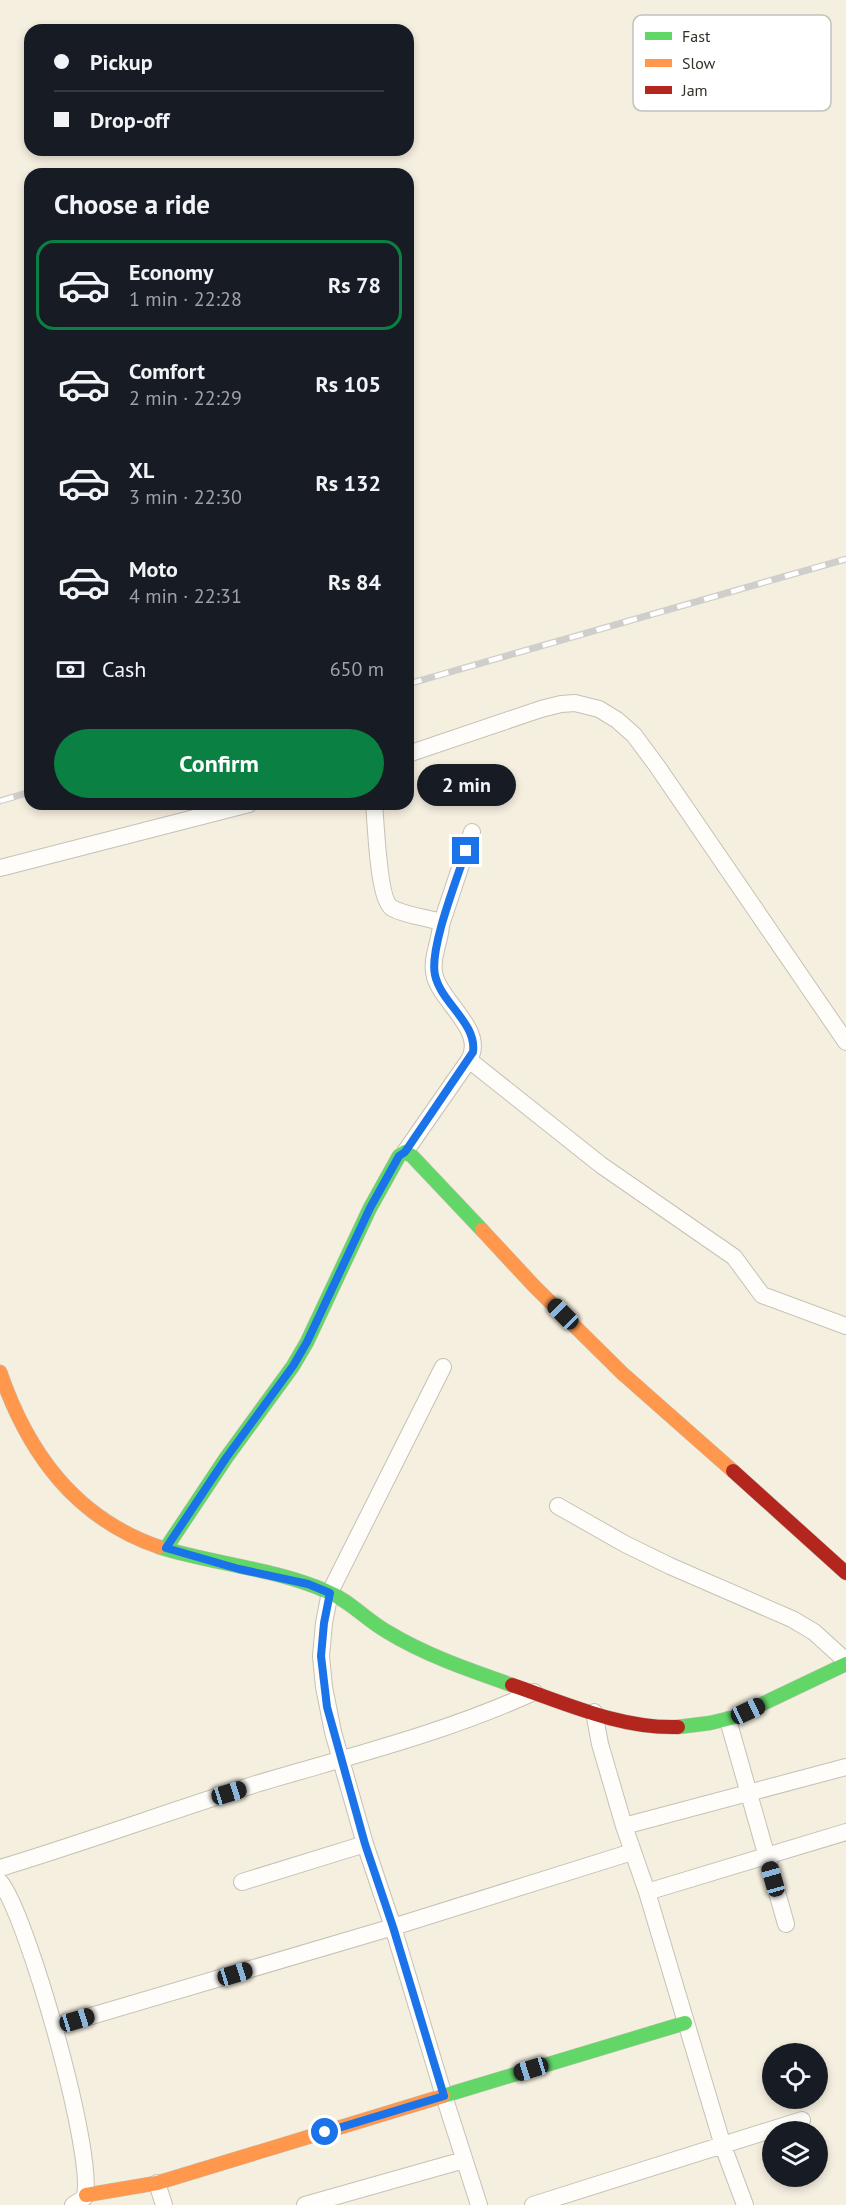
<!DOCTYPE html>
<html lang="en">
<head>
<meta charset="utf-8">
<style>
  :root { --surface:#171b24; --page:#242831; --text:#f1f3f6; --muted:#9ea1a6; --line:#363941; --accent:#0b8043 }
  body { margin:0; font-family:"PT Sans",sans-serif; background:var(--page); color:var(--text); height:100vh; display:flex; flex-direction:column; font-size:22px; white-space:nowrap }
  * { box-sizing:border-box; margin:0 }
  p { font-size:20px; color:var(--muted) }
  .icon { flex:none; width:33px; height:33px; fill:none; stroke:currentColor; stroke-width:2; stroke-linecap:round; stroke-linejoin:round }
  .map { position:relative; flex:1; overflow:hidden }
  .details { position:absolute; left:24px; top:168px; width:390px; height:642px; display:flex; flex-direction:column; background:var(--surface); border-radius:18px; box-shadow:0 3px 9px #0003 }
  .details>* { flex:none }
  .top-card { position:absolute; left:24px; top:24px; width:390px; height:132px; border-radius:18px; box-shadow:0 3px 9px #0003; display:grid; align-content:center; height:132px; padding:0 30px; background:var(--surface) }
  .fabs { position:absolute; left:762px; top:2043px; display:grid; gap:12px }
  .fabs a { display:grid; place-items:center; width:66px; height:66px; border-radius:50%; background:var(--surface); box-shadow:0 3px 9px #0003; font-size:30px }
  .end { position:absolute; width:27px; height:27px; margin:-14px; border:8px solid #1a73e8; background:#fff; box-shadow:0 0 0 3px #fff }
  .from { border-radius:50% }
  .bubble { position:absolute; height:42px; border-radius:21px; background:var(--surface); box-shadow:0 3px 9px #0003; font-size:20px; font-weight:600; line-height:42px; text-align:center }
  .car { position:absolute; width:18px; height:36px; margin:-18px -9px; border-radius:8px; box-shadow:0 0 4px 2px #0007; background:linear-gradient(#222 24%,#8ab4d8 0 40%,#222 0 76%,#8ab4d8 0 86%,#222 0) }
  .top-card b { display:flex; align-items:center; gap:21px; height:57px; font-size:22px }
  .top-card b+b { border-top:2px solid var(--line) }
  .top-card i { width:15px; height:15px; background:var(--text) }
  ul { padding:0; list-style:none }
  li { display:flex; align-items:center; gap:18px; height:90px; margin:0 12px 9px; padding:0 18px; border:3px solid transparent; border-radius:18px }
  li div { flex:1 }
  li b { display:block; font-size:22px }
  li em { font-style:normal; font-weight:600 }
  li.selected { border-color:var(--accent) }
  li>.icon { width:54px; height:54px; stroke-width:1.5 }
  h2 { padding:0 30px; font-size:27px; line-height:72px }
  .pay { display:flex; align-items:center; gap:15px; height:66px; padding:0 30px; font-size:22px }
  .pay p { margin-inline-start:auto }
  .button { display:flex; gap:12px; margin-top:auto; padding:12px 30px }
  .button a { flex:1; height:69px; border-radius:36px; background:var(--accent); color:#fff; font-size:24px; font-weight:600; line-height:69px; text-align:center }
  .map>svg:first-child { display:block }
  .lines { fill:none; stroke-linecap:round; stroke-linejoin:round }
  .street-casing { stroke:#c6c1b5; stroke-width:18 }
  .fast-casing { stroke:#c6c1b5; stroke-width:15 }
  .slow-casing { stroke:#c6c1b5; stroke-width:15 }
  .jam-casing { stroke:#c6c1b5; stroke-width:15 }
  .street { stroke:#fefdfa; stroke-width:16 }
  .fast { stroke:#63d668; stroke-width:14 }
  .slow { stroke:#ff974d; stroke-width:14 }
  .jam { stroke:#b3261e; stroke-width:14 }
  .rail-casing { stroke:#cfceca; stroke-width:7 }
  .rail { stroke:#fff; stroke-width:4.5; stroke-dasharray:14; stroke-linecap:butt }
  .route { stroke:#1a73e8; stroke-width:8 }
  .key { fill:#fff; stroke:#c2c1be; stroke-width:1.5 }
  .key-label { font-size:16px; fill:#343026 }
</style>
</head>
<body>
<div class="map">
<svg width="846" height="2205" viewBox="0 0 846 2205">
  <rect width="100%" height="100%" fill="#f5efe0"/>
  <g class="lines">
    <defs>
      <path id="street" d="M408,754L541,709L561,704L575,703L599,709L617,720L634,735L657,766L846,1042
        M374,804C376,822 378,900 392,908C404,915 423,917 437,921L441,925C440,943 430,959 435,977C443,1004 486,1031 469,1060L405,1152
        M0,868L249,804
        M441,925L472,832
        M469,1060L601,1165L734,1257L762,1295L846,1326
        M443,1367L330,1592L324,1623L321,1656L324,1687L333,1732L365,1844L393,1927L444,2096L479,2205
        M558,1506L625,1544L670,1566L792,1619L814,1632L846,1661
        M594,1712L600,1744L624,1826L647,1892L723,2146L745,2205
        M728,1720L786,1924
        M624,1826L846,1767
        M0,1868C86,1842 170,1811 256,1784C350,1756 445,1733 534,1692
        M0,1882C27,1913 98,2164 84,2198L73,2205
        M242,1882L365,1844
        M647,1892L846,1832
        M54,2027L393,1927L632,1852
        M157,2183L164,2205
        M305,2205L464,2160
        M533,2205L802,2120"/>
      <path id="fast" d="M159,1547C213,1564 273,1568 326,1591C349,1600 365,1619 386,1631C425,1655 469,1670 512,1685
        M166,1548L226,1458L293,1366L307,1342L370,1208L399,1156L405,1152L412,1156L482,1230
        M678,1727L710,1723L735,1717L846,1664
        M443,2096L685,2023"/>
      <path id="slow" d="M482,1230L534,1286L622,1373L733,1471
        M0,1372C28,1453 75,1518 159,1547
        M86,2195L157,2183L443,2096"/>
      <path id="jam" d="M733,1471L846,1573
        M512,1685C565,1703 621,1729 678,1727"/>
    </defs>
    <use href="#street" class="street-casing"/>
    <use href="#fast" class="fast-casing"/>
    <use href="#slow" class="slow-casing"/>
    <use href="#jam" class="jam-casing"/>
    <use href="#street" class="street"/>
    <use href="#fast" class="fast"/>
    <use href="#slow" class="slow"/>
    <use href="#jam" class="jam"/>
    <defs>
      <path id="rail" d="M408,684L846,559
        M0,801L30,792"/>
    </defs>
    <use href="#rail" class="rail-casing"/>
    <use href="#rail" class="rail"/>
  </g>
  <g class="lines">
    <path class="route" d="M325,2132L444,2096L393,1927L365,1844L327,1707L321,1656L324,1623L330,1593L308,1584L239,1569L166,1548L226,1458L293,1366L307,1342L370,1208L399,1156L405,1152L473,1052C477,1023 441,1003 435,975C429,949 457,879 466,851"/>
  </g>
  <rect x="633" y="15" width="198" height="96" rx="9" class="key"/>
  <rect x="645" y="32" width="27" height="8" fill="#63d668"/>
  <rect x="645" y="59" width="27" height="8" fill="#ff974d"/>
  <rect x="645" y="86" width="27" height="8" fill="#b3261e"/>
  <g class="key-label">
    <text x="682" y="42">Fast</text>
    <text x="682" y="69">Slow</text>
    <text x="682" y="96">Jam</text>
  </g>
</svg>
<div class="fabs">
<a><svg class="icon" aria-label="locate" viewBox="0 0 24 24"><circle cx="12" cy="12" r="6"/><path d="M12 2v4M12 18v4M2 12h4M18 12h4"/></svg></a>
<a><svg class="icon" aria-label="layers" viewBox="0 0 24 24"><path d="M12 4l9 5-9 5-9-5zM3 14l9 5 9-5"/></svg></a>
</div>
<i class="end from" style="left:325px;top:2132px"></i>
<i class="end" style="left:466px;top:851px"></i>
<div class="bubble" style="left:417px;top:764px;width:99px">2 min</div>
<i class="car" style="left:563px;top:1314px;rotate:315deg"></i>
<i class="car" style="left:748px;top:1711px;rotate:65deg"></i>
<i class="car" style="left:229px;top:1793px;rotate:73deg"></i>
<i class="car" style="left:773px;top:1879px;rotate:344deg"></i>
<i class="car" style="left:235px;top:1974px;rotate:73deg"></i>
<i class="car" style="left:77px;top:2020px;rotate:73deg"></i>
<i class="car" style="left:531px;top:2069px;rotate:253deg"></i>
<div class="top-card">
<b><i class="from"></i>Pickup</b>
<b><i></i>Drop-off</b>
</div>
<section class="details">
<h2>Choose a ride</h2>
<ul>
<li class="selected"><svg class="icon" aria-label="car" viewBox="0 0 24 24"><path d="M5 17H2v-5l4-1 3-4h7l3 4 3 1v5h-3M9 17h6M6 11h13"/><circle cx="7" cy="17" r="2"/><circle cx="17" cy="17" r="2"/></svg><div><b>Economy</b><p>1 min · 22:28</p></div><em>Rs 78</em></li>
<li><svg class="icon" aria-label="car" viewBox="0 0 24 24"><path d="M5 17H2v-5l4-1 3-4h7l3 4 3 1v5h-3M9 17h6M6 11h13"/><circle cx="7" cy="17" r="2"/><circle cx="17" cy="17" r="2"/></svg><div><b>Comfort</b><p>2 min · 22:29</p></div><em>Rs 105</em></li>
<li><svg class="icon" aria-label="car" viewBox="0 0 24 24"><path d="M5 17H2v-5l4-1 3-4h7l3 4 3 1v5h-3M9 17h6M6 11h13"/><circle cx="7" cy="17" r="2"/><circle cx="17" cy="17" r="2"/></svg><div><b>XL</b><p>3 min · 22:30</p></div><em>Rs 132</em></li>
<li><svg class="icon" aria-label="car" viewBox="0 0 24 24"><path d="M5 17H2v-5l4-1 3-4h7l3 4 3 1v5h-3M9 17h6M6 11h13"/><circle cx="7" cy="17" r="2"/><circle cx="17" cy="17" r="2"/></svg><div><b>Moto</b><p>4 min · 22:31</p></div><em>Rs 84</em></li>
</ul>
<div class="pay"><svg class="icon" aria-label="cash" viewBox="0 0 24 24"><path d="M3 7h18v10H3z"/><circle cx="12" cy="12" r="2"/></svg>Cash<p>650 m</p></div>
<div class="button"><a>Confirm</a></div>
</section>
</div>
</body>
</html>
